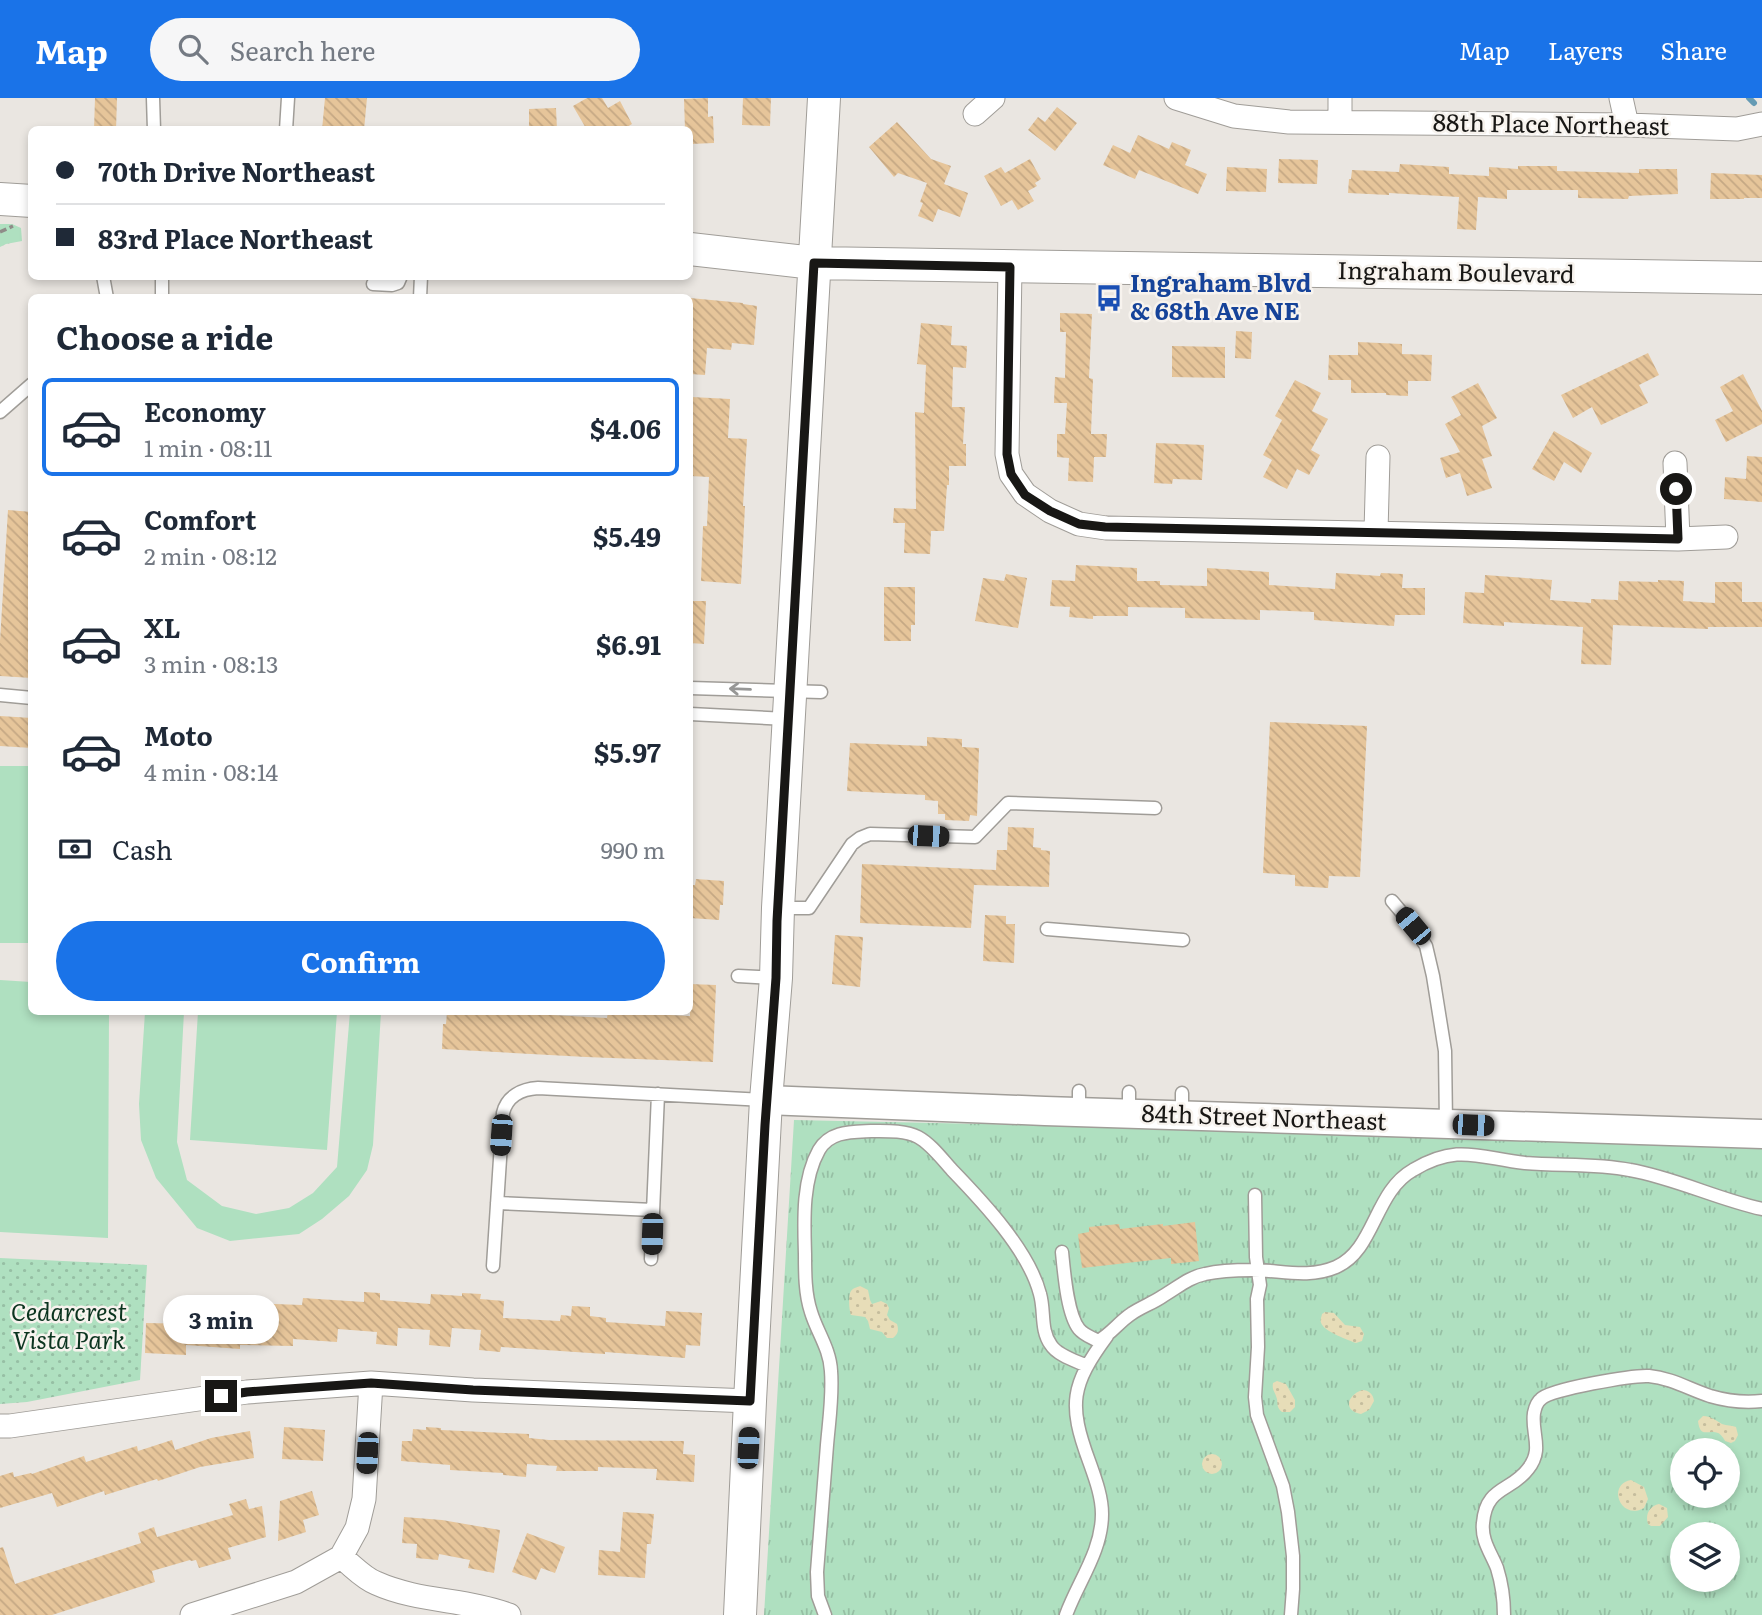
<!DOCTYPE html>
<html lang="en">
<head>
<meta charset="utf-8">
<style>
  :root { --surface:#fff; --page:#f6f6f7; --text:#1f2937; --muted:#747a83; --line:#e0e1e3; --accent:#1a73e8 }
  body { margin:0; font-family:Literata,serif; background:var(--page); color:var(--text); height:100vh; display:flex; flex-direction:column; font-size:26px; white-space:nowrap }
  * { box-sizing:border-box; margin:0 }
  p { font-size:23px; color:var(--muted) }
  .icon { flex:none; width:38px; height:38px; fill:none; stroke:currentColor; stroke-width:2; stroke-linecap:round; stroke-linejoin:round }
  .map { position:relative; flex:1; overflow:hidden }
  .sheet { position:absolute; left:28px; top:196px; width:665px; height:721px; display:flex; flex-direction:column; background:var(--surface); border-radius:10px; box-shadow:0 4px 10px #0003 }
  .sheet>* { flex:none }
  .top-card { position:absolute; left:28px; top:28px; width:665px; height:154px; border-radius:10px; box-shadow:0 4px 10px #0003; display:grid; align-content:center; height:154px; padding:0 28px; background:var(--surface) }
  .controls { position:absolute; left:1670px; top:1340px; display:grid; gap:14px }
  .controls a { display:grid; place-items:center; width:70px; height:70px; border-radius:50%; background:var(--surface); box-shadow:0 4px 10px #0003; font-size:35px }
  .end { position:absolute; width:32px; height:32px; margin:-16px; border:9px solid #181715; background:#fff; box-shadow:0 0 0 4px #fff }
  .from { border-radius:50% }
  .bubble { position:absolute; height:49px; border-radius:24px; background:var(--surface); box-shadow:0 4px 10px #0003; font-size:23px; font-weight:700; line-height:49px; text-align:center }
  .car { position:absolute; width:21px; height:42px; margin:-21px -10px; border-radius:9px; box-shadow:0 0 5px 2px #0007; background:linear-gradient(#222 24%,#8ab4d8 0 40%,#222 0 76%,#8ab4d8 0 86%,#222 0) }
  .top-card b { display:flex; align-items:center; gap:24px; height:66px; font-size:26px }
  .top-card b+b { border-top:2px solid var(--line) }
  .top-card i { width:18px; height:18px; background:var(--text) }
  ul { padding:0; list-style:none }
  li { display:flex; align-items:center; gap:21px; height:98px; margin:0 14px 10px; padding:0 14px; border:4px solid transparent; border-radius:10px }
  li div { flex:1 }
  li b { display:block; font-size:26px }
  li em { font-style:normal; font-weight:700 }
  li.selected { border-color:var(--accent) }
  li>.icon { width:63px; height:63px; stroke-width:1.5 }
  h2 { padding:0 28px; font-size:32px; line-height:84px }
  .pay { display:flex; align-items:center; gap:18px; height:77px; padding:0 28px; font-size:26px }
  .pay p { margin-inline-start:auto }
  .button { display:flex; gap:14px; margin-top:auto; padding:14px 28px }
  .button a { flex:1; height:80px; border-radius:42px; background:var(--accent); color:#fff; font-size:28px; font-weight:700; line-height:80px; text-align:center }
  header { display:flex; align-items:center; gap:42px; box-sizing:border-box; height:98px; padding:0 35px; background:var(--accent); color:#fff }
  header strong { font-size:33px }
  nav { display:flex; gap:38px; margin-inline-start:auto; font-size:24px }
  .search { width:490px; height:63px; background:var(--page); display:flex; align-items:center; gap:18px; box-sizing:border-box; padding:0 24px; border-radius:38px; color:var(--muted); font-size:26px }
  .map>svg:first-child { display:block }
  .grass { fill:url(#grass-tufts); fill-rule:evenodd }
  .sand { fill:url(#sand-dots) }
  .park { fill:url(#park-dots) }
  .garden { fill:#afe0c0 }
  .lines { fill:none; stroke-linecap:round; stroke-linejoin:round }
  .stream { stroke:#659bb4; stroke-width:6 }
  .building { fill:url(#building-back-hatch) }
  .service-casing { stroke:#a09d98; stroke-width:15 }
  .minor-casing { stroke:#a09d98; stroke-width:25 }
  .tertiary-casing { stroke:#a09d98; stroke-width:31 }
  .secondary-casing { stroke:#a09d98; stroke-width:34 }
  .path { stroke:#8f8c88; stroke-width:3.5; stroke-dasharray:7 3.5; stroke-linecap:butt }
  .service { stroke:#fff; stroke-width:12 }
  .minor { stroke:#fff; stroke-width:23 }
  .tertiary { stroke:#fff; stroke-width:28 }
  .secondary { stroke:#fff; stroke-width:32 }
  .oneway { stroke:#979796 }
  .route { stroke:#181715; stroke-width:9 }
  .labels { text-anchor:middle; stroke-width:5; stroke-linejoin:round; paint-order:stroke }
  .street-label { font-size:24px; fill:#181715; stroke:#f7f3ee }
  .transit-label { font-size:24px; font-weight:bold; fill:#164399; stroke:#f7f3ee; text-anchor:start }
  .park-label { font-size:24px; font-style:italic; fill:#0b341f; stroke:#f7f3ee }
</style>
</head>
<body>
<header>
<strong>Map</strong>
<div class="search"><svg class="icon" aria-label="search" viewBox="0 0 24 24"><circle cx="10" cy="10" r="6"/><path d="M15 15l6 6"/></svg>Search here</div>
<nav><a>Map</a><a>Layers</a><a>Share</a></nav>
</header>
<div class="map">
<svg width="1762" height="1517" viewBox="0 0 1762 1517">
  <defs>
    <pattern id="grass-tufts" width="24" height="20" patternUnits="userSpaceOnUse" patternTransform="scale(1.75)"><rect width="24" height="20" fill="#afe0c0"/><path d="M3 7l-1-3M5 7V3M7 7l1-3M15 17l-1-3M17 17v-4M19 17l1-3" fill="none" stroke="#96bfa4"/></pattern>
    <pattern id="sand-dots" width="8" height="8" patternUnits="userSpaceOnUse" patternTransform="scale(1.75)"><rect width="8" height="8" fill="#e7ddb8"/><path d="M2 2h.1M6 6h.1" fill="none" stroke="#c5bd9d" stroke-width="1.8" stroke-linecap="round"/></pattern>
    <pattern id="park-dots" width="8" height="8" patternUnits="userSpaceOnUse" patternTransform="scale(1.75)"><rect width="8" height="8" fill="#afe0c0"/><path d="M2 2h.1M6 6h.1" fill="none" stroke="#96bfa4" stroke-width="1.8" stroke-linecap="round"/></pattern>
    <pattern id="building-back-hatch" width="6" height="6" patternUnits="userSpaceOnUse" patternTransform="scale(1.75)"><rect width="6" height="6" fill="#e6c59a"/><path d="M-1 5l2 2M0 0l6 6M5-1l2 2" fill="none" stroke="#c5a884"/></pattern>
  </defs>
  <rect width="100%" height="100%" fill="#eae6e1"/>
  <path class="grass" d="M0,126H12L21,130L22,143L6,146L0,149Z
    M794,1022L1762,1042V1517H764ZM1682,1353H1727V1398H1682ZM1682,1437H1727V1482H1682Z"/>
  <path class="sand" d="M860,1188L868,1192L870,1202L872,1206L881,1203L887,1206L889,1210L887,1217L890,1222L897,1226C899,1232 898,1236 893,1240H887L882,1234L870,1231L868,1223L865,1219L851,1217C849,1212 848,1197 851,1193C853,1190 858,1189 860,1188Z
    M1325,1214L1334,1215L1345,1227L1360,1229L1364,1236L1362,1243L1356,1245C1348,1242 1327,1234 1323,1228C1319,1223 1321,1221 1322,1216Z
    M1277,1283L1286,1286L1295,1302V1309L1290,1314H1282C1275,1308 1279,1305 1276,1298C1274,1292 1272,1292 1273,1285Z
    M1362,1292C1369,1292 1373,1296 1374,1303L1369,1312L1361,1316C1342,1312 1348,1297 1362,1292Z
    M1703,1318C1711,1318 1715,1322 1722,1326C1727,1328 1731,1327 1736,1329L1738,1337L1735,1343L1731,1345L1725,1343C1724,1341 1721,1336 1718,1335C1708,1331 1700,1341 1698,1323Z
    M1202 1366a10 10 0 1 1 20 0a10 10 0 1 1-20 0Z
    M1631,1382L1644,1389L1648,1401L1644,1410C1621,1423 1606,1387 1631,1382Z
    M1659,1406L1667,1410L1668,1419L1660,1428H1651L1648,1426C1645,1417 1649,1408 1659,1406Z"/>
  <path class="park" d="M0,1160L147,1167L140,1282L27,1304L0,1306Z"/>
  <path class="garden" d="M0,668H31V845H0Z
    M0,882L31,884L32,914H109L108,1140L0,1134Z
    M145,914H184L177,1044L187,1082L222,1108L256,1116L289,1110L313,1095L337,1069L350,914H381L373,1047L367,1072L349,1098L322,1121L299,1136L230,1143L197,1130L156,1080L141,1042L139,1006Z
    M198,914H337L327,1052L190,1042Z"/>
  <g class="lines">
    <path class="stream" d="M1749,0L1754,5"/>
  </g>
  <path class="building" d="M95,0H117L116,32H94Z
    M325,0H367L364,32H322Z
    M587,0H602L608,10L620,3L632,26L622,32H587L573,8Z
    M708,0V19L713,18L714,45L690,46V32H685L684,1Z
    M743,0H771L770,28L742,27Z
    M1057,9L1077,25L1055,53L1028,32L1038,19L1045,24Z
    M556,10L557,32H529V11Z
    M897,24L931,61L951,68L944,86L968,95L960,119L938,111L933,124L918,118L923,105L920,104L927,85L898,75L894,79L869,49Z
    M1138,37L1169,51L1172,44L1191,52L1185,67L1207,76L1198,96L1139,72L1135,81L1103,67L1113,47L1130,55Z
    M1030,61L1041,81L1035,85L1037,88L1028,93L1034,103L1018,112L1012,102L1001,108L984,78L1001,69L1005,75Z
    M1279,61L1318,62L1317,86L1278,85Z
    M1400,66L1449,69V76L1489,78V69L1518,71V68H1557V73L1639,75V71H1677L1678,96L1629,98L1628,101L1578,100V92H1507V101L1478,99L1476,132L1457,131L1459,99L1389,95V97L1348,95L1349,81H1351L1352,72L1399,74Z
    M1227,69L1267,71L1266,94L1226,93Z
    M1711,75L1762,77V100H1744V101H1710Z
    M690,200L743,205V206L757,208L754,247L732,245L731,252L707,250L705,277L690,276Z
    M1060,215L1092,216L1089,280L1093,281L1091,336H1107L1106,359H1094L1093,384L1068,383L1069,360L1057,359V336H1065L1067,305H1054L1055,279L1065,280L1066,234H1060Z
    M921,225L952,228L951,247L967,248L966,270L953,269L952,309H965L963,346H966V368H949V387H947L944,433H931L930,456L904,455L905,425H893L894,410L916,411L915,314L924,315L926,267L917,266Z
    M1236,233L1252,234L1251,261L1235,260Z
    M1358,244L1402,246V256L1432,257L1431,283H1408V298L1386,297V295H1351V282H1328L1329,257H1358Z
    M1172,248L1225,249V280L1172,279Z
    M1648,255L1659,277L1639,287L1648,305L1601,327L1592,309L1573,320L1561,297Z
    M1743,276L1762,313V326L1726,344L1715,322L1733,313L1720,289Z
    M1295,282L1321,295L1312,313L1328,321L1311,352L1320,357L1309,377L1297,371L1287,391L1263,379L1272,362L1263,357L1282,322L1275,318Z
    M1478,285L1497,320L1482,328L1492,358L1482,361L1492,390L1467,398L1460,375L1446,380L1440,360L1460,354L1445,326L1461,317L1451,299Z
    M692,299L730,301L728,340L747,341L743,408H745L741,486L701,483L703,428H707L709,379L690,378V335Z
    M1554,333L1592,355L1581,375L1564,364L1554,383L1532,371Z
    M1156,345L1204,347L1202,382L1173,381L1172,386L1154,385Z
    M1747,358L1762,359V404L1724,401L1725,379L1746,381Z
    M8,412L32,414V580L0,578V543Z
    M1076,467L1137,470V483H1160V487L1207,488V470L1269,474V487L1335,491L1336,475L1380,478L1381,475L1403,476L1402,490H1425V517H1395L1394,528L1314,522V514L1260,512V522L1185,520V510L1128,509V518H1093V521L1069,519L1070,509L1050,508L1052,482L1075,483Z
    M1006,476L1027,480L1018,530L975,523L983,480L1004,483Z
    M1485,477L1552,482L1550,502L1591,505V501L1618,502L1619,483L1658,484V482L1684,483L1683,503L1715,505V484H1742V504H1762V529H1708V531L1613,527L1611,567L1581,566L1583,529L1504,524V528L1463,525L1465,494L1484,495Z
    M884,489H915V527H911V543H884Z
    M690,503H706L704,546L690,545Z
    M0,618L32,620V650L0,648Z
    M1270,624L1367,628L1360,779L1329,778L1328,790L1295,788V777L1263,775Z
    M927,639L962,641V649L979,650L977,718L970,717L969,723L945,722V716H938V703L925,702V697L847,693L850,645L927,648Z
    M1008,729L1034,730L1033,749L1041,750V752L1050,753L1049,789L974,787L971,830L860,825L862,766L996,772L997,752H1007Z
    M696,781L724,783L723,807H720L719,822L690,820V787H695Z
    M985,817L1006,818V826H1015L1014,865L983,863Z
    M835,837L863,839L860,889L832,886Z
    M690,886L716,887L713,964L586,959L442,951L443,926H446L447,914H552V917L607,920L608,914L690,918Z
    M1195,1124L1199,1163L1171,1166V1160L1082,1170L1078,1136L1089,1134V1129L1119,1126L1120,1131L1163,1126V1128Z
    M364,1194L380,1195V1202L430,1206L431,1196L462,1198V1195L481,1196L480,1201L504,1203L503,1220L560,1223L561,1217L571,1218L572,1208L590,1209V1218L606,1220V1224L665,1228L666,1213L702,1215L700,1248L686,1247L685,1260L605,1254V1256L501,1249L500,1254L479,1252L481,1232L452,1230L450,1249L429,1247L430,1232L398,1230L397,1248L376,1246L377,1234L338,1231L337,1244L293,1241V1248L240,1247V1251L186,1247V1257L145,1255L146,1225L195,1226L196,1210L248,1214V1205L302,1207L303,1200L364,1204Z
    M284,1329L325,1332L323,1363L282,1361Z
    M426,1329L441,1330V1332L529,1336V1340L549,1342L684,1343L683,1356L695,1357L694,1384L656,1382L657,1371L598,1369V1373H556L557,1368L527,1366L526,1379L503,1377V1375L450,1372V1367L401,1363L402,1343H412L413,1331L426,1332Z
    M250,1333L254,1360L200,1369L158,1383L157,1381L105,1397L104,1393L57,1409L52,1395L0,1410V1378L13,1374L14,1379L31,1375L32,1376L84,1358L86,1364L137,1348L138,1353L172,1342L175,1352L211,1340Z
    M312,1393L319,1417L303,1422L306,1434L278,1443L280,1403Z
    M246,1401L249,1411L262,1408L266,1439L228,1450L231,1461L199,1470L196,1462L191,1463L190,1462L152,1473L155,1484L52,1517H0V1450L3,1449L15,1486L141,1445L138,1435L154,1429L157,1439L233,1417L229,1406Z
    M623,1414L654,1416L651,1446H647L645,1480L598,1477L599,1452L620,1454Z
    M404,1419L442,1422L500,1432L494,1475L468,1470L470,1462L439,1456L438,1462L416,1460L417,1446L402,1445Z
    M527,1435L565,1449L555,1475L541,1470L536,1482L512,1474Z"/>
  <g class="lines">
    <defs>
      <path id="service" d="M153,0L154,32
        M286,32L288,0
        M103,178L107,200
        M162,179V200
        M373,186L392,187L398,185L401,178
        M420,200L421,178
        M0,314L32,286
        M690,590L821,594
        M0,597L32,600
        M690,616L787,621
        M1392,803L1413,828L1426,848L1433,878L1445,953L1446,1026
        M780,810H809L852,746L860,740L870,736L975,739L1008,705L1155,710
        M1047,831L1183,842
        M738,878L776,880
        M1079,1014V993
        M1129,1015V994
        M1182,1017V995
        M1255,1097L1256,1159L1260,1187L1257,1201L1258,1249L1255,1299L1257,1317L1283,1388L1288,1414L1293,1458V1491L1291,1517
        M497,1105L653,1112
        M1062,1154C1064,1173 1067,1216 1079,1231C1084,1237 1091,1239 1098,1243C1111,1236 1119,1224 1131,1216C1141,1209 1153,1205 1163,1198C1177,1190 1189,1179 1205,1176C1218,1173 1239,1172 1252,1172C1280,1172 1308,1181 1336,1169C1375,1152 1374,1094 1413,1072C1458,1045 1479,1060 1525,1065C1560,1068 1596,1065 1630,1072C1675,1080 1717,1101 1762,1111
        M651,1161L658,996
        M493,1168L503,1015C507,998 522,991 538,990L766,1002
        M825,1517L818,1498L817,1474C820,1432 824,1390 827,1347C829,1323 833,1298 831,1273C830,1251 817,1234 811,1214C805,1196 805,1175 805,1156C804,1123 802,1082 819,1052C830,1033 851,1034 871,1033C885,1033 905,1032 918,1039C931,1046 942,1061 952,1072C983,1104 1029,1153 1040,1196C1045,1213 1040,1232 1051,1247C1057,1257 1076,1263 1087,1268
        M1066,1517C1078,1484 1102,1453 1102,1416C1102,1398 1095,1380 1089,1363C1068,1306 1071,1287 1107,1238
        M1504,1517C1504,1501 1502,1486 1497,1470C1491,1455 1481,1442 1483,1425C1486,1388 1511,1394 1528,1371C1544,1351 1531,1336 1534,1315C1535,1310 1537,1304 1541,1301C1550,1291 1634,1277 1649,1278C1671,1280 1689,1291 1710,1298C1727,1303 1744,1305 1762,1303"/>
      <path id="minor" d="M1176,0L1234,18L1289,24L1627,27L1737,31L1762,26
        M1340,0V23
        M1621,0L1627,27
        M975,16L993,0
        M1010,169L1007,356L1011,376L1025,396L1050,413L1079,426L1106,430L1678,441L1726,439
        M1675,365L1678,441
        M1376,434L1378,359
        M0,1328H10L247,1294L371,1285L473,1292L750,1303
        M341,1459C352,1467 363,1480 376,1485C418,1504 466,1501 509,1517
        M341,1459L357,1430L364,1401L371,1285
        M192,1517L296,1484L341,1459"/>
      <path id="tertiary" d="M766,1002L1045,1013L1762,1036"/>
      <path id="secondary" d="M0,101L32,103
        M690,151L814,165L1762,180
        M740,1517L750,1303L766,1002L776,880L778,810L824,0"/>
    </defs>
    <use href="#service" class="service-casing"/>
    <use href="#minor" class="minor-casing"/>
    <use href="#tertiary" class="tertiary-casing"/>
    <use href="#secondary" class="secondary-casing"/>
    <path class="path" d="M0,134L13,128"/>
    <use href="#service" class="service"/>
    <use href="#minor" class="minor"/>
    <use href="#tertiary" class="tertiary"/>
    <use href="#secondary" class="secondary"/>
  </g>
  <defs><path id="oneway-shaft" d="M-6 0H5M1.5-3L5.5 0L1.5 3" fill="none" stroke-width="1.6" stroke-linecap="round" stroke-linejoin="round" transform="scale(1.75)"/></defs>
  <use class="oneway" href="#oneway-shaft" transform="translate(740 591) rotate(-178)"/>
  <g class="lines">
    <path class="route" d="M221,1298L247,1294L371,1285L473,1292L750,1303L765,1027L776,880L777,823L814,165L1010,169L1007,356L1011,376L1025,397L1050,413L1079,426L1105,429L1678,441L1676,391"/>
  </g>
  <defs>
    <symbol id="bus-bare" viewBox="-9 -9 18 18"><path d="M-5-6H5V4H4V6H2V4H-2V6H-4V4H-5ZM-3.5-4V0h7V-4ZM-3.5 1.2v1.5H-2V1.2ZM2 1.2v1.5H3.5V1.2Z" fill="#1a4fb4" stroke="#f7f3ee" stroke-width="2.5" paint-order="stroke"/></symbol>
  </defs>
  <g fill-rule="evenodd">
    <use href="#bus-bare" x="1090" y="181" width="38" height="38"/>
  </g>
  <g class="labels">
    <g class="street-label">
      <text transform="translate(1551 27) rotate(1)" y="8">88th Place Northeast</text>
      <text transform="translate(1456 175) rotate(1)" y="8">Ingraham Boulevard</text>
      <text transform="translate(1264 1020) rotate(2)" y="8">84th Street Northeast</text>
    </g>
    <g class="transit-label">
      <text x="1130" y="194">Ingraham Blvd<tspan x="1130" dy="28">&amp; 68th Ave NE</tspan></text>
    </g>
    <g class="park-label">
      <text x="69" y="1223">Cedarcrest<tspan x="69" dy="28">Vista Park</tspan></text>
    </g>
  </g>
</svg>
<div class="controls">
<a><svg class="icon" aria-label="locate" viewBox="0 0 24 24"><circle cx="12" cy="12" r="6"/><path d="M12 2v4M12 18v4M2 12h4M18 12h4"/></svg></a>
<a><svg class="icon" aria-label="layers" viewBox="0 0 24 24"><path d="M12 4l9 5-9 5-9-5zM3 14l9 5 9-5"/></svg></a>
</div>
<i class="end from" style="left:1676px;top:391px"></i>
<i class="end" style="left:221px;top:1298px"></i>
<div class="bubble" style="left:163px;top:1197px;width:116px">3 min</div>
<i class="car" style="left:928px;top:738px;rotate:92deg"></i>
<i class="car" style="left:1413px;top:828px;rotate:320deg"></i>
<i class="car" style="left:1473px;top:1027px;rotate:92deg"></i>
<i class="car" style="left:501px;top:1037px;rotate:184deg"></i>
<i class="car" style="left:652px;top:1136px;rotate:182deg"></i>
<i class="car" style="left:748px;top:1350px;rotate:3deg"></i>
<i class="car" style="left:367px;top:1355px;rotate:183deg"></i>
<div class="top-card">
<b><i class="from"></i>70th Drive Northeast</b>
<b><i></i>83rd Place Northeast</b>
</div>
<section class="sheet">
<h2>Choose a ride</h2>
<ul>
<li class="selected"><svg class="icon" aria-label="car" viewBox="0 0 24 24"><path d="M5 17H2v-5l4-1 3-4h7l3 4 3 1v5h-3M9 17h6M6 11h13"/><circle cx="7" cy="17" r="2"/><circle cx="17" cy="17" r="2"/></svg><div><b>Economy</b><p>1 min · 08:11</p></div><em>$4.06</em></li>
<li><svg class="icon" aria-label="car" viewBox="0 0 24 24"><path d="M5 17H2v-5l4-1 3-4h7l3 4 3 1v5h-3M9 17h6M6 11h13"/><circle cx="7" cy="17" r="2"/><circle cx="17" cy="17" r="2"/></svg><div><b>Comfort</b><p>2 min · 08:12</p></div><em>$5.49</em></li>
<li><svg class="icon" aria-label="car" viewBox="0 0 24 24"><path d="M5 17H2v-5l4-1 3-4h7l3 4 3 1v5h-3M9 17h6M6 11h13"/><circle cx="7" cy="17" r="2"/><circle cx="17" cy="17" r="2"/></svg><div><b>XL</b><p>3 min · 08:13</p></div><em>$6.91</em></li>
<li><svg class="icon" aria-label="car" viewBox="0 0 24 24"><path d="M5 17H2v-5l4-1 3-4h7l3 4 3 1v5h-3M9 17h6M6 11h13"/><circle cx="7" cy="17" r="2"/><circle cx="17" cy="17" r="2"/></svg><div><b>Moto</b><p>4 min · 08:14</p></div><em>$5.97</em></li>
</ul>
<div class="pay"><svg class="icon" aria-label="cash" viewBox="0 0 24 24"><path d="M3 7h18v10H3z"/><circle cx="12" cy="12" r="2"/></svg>Cash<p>990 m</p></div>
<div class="button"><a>Confirm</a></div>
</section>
</div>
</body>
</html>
